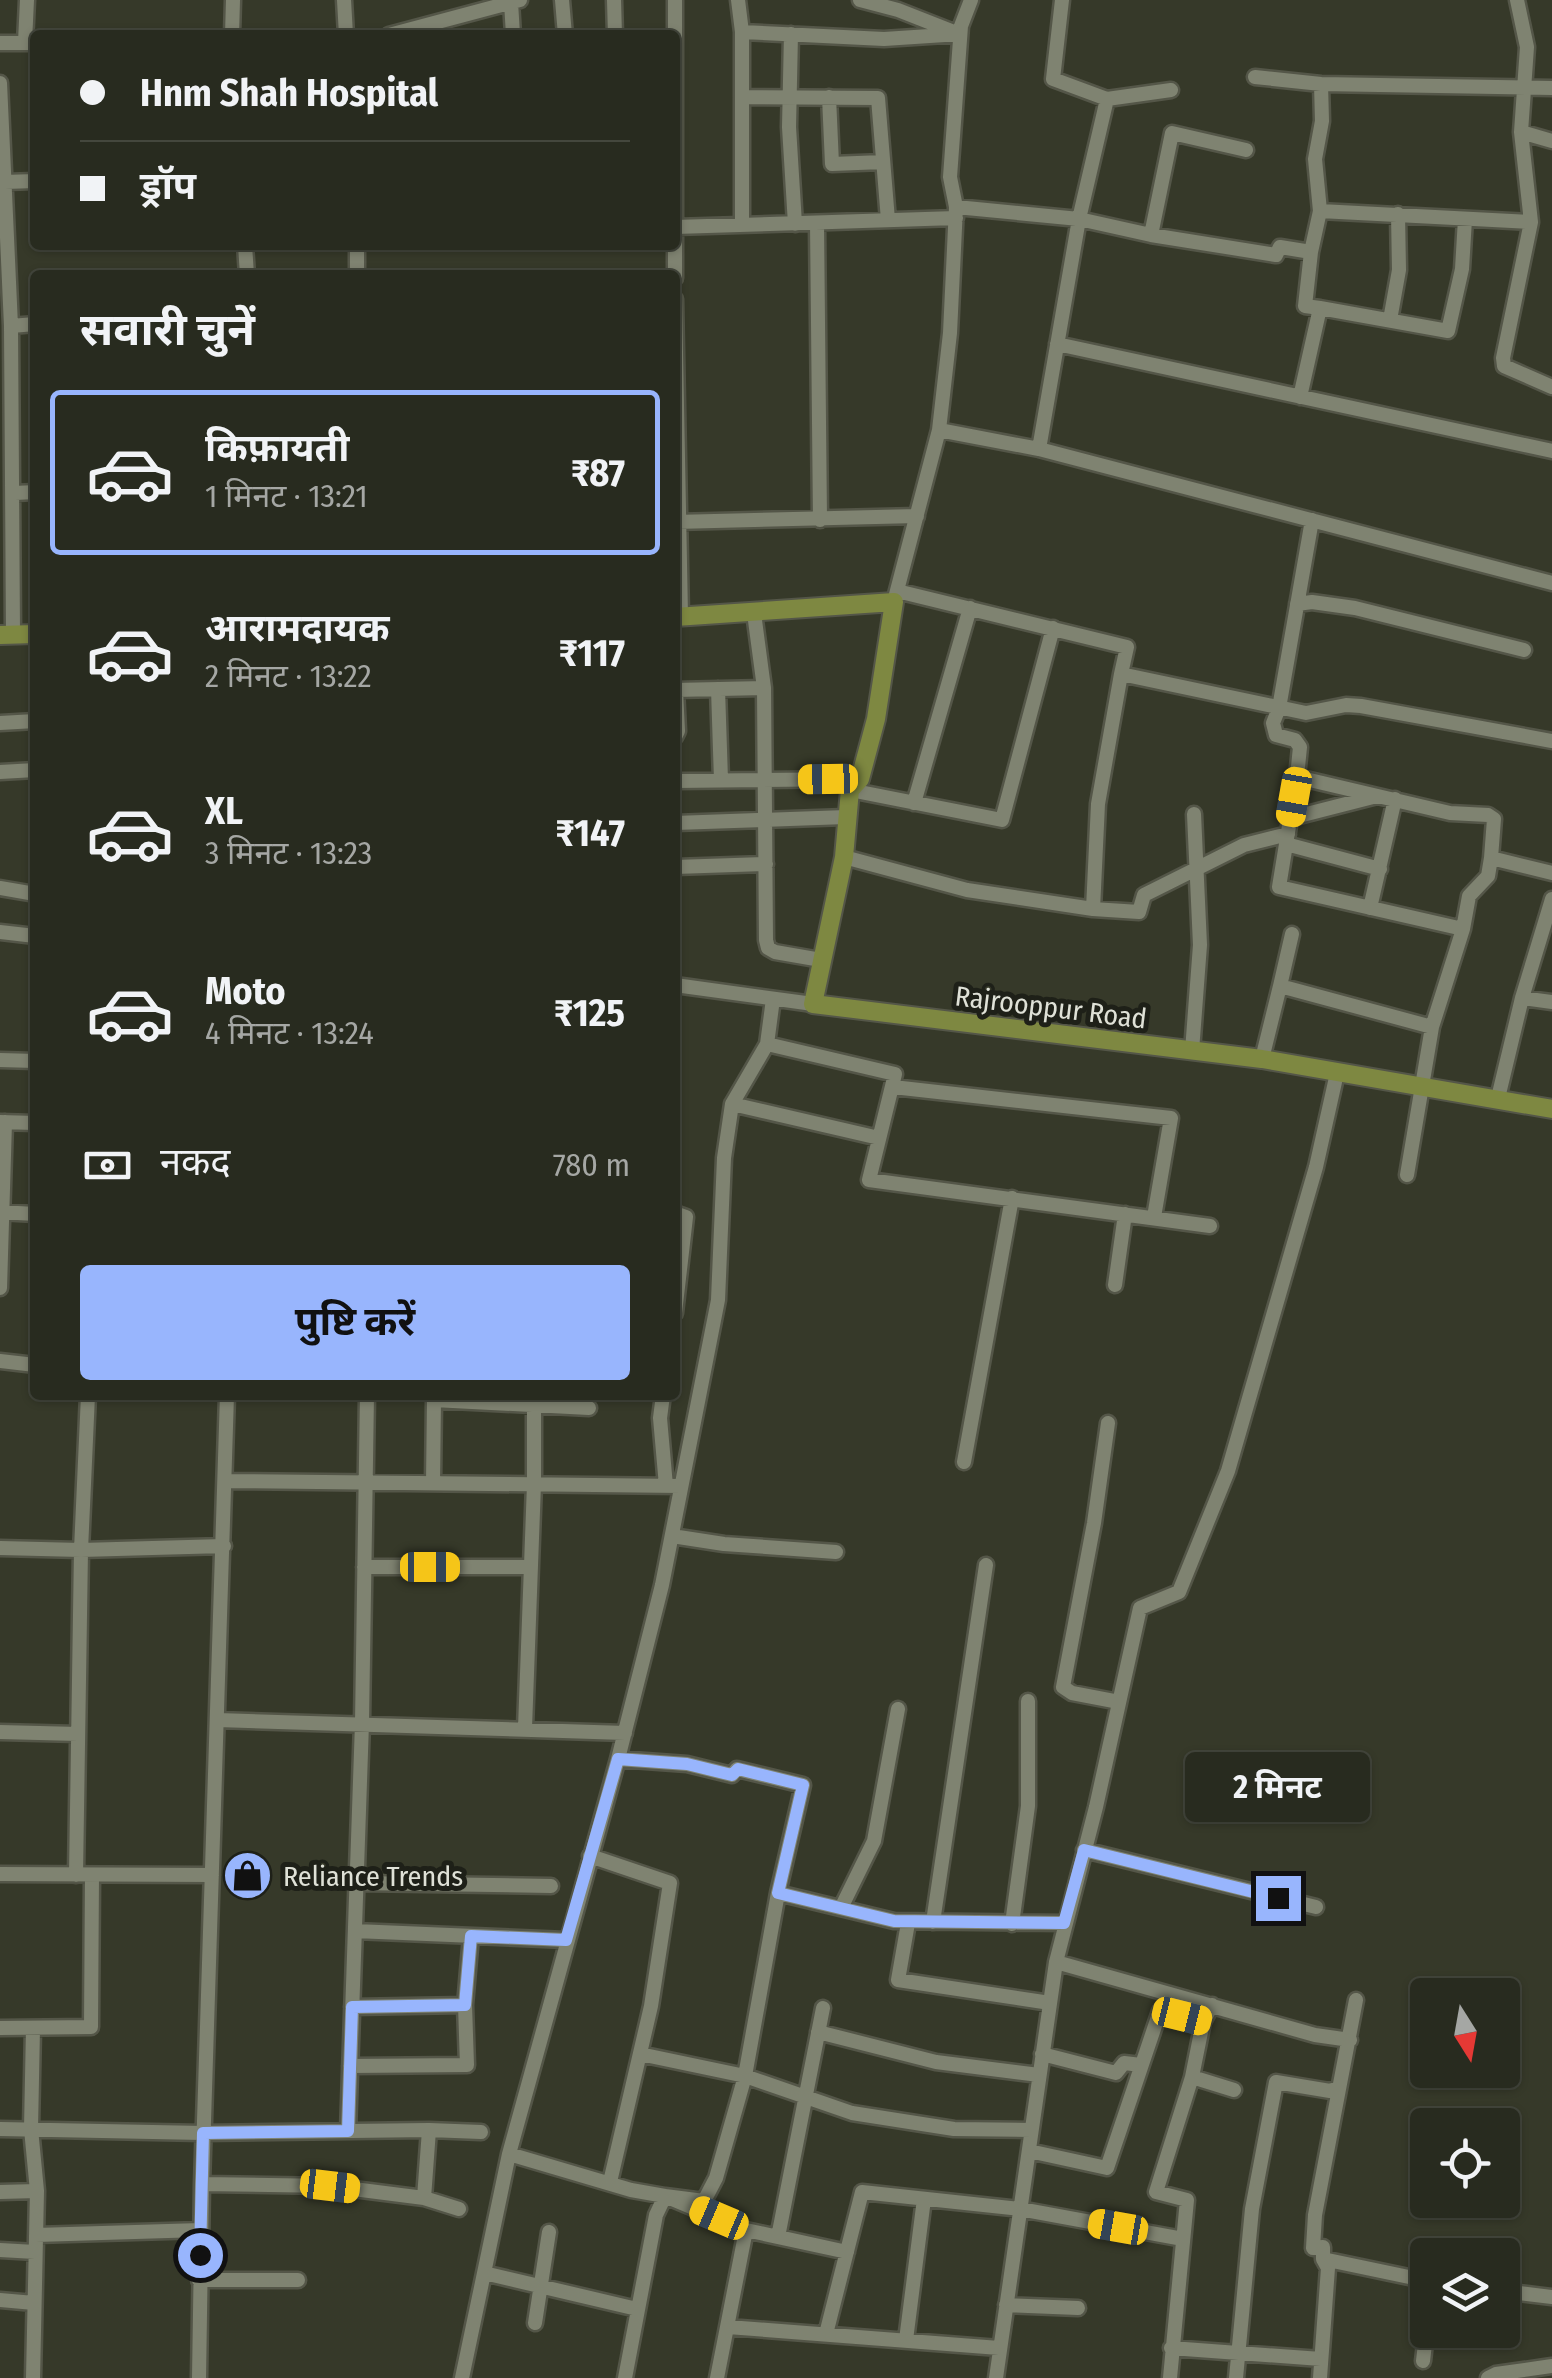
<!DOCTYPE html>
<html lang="hi">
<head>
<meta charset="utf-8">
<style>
  :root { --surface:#282b1f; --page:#303328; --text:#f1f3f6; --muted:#a5a7a4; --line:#44473d; --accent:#98b5fd }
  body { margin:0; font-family:"Fira Sans Condensed","Noto Sans Devanagari",sans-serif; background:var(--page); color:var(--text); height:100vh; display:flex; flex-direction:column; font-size:38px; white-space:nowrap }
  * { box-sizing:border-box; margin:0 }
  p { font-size:32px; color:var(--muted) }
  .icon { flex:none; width:55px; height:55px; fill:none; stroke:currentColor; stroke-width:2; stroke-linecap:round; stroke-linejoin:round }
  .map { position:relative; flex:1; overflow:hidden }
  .drawer { position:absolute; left:30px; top:270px; width:650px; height:1130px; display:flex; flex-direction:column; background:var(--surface); border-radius:10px; box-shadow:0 2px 8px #0004,0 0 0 2px var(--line) }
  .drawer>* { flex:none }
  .top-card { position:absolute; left:30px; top:30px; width:650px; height:220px; border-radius:10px; box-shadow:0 2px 8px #0004,0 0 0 2px var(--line); display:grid; align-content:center; height:220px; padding:0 50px; background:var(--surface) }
  .needle { width:65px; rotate:169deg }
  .fabs { position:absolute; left:1410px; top:1978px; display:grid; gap:20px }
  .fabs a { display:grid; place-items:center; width:110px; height:110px; border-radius:10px; background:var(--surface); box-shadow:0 2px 8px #0004,0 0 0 2px var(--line); font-size:50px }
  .end { position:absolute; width:45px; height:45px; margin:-22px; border:12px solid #98b5fd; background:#111; box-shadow:0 0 0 5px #111 }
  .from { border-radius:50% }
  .bubble { position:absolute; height:70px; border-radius:10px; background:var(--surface); box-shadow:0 2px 8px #0004,0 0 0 2px var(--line); font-size:32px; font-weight:700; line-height:70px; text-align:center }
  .car { position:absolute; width:30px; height:60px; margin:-30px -15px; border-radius:12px; box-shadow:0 0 8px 2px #0007; background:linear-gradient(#f5c518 24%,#345 0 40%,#f5c518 0 76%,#345 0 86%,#f5c518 0) }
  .top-card b { display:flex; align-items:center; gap:35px; height:95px; font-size:38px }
  .top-card b+b { border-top:2px solid var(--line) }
  .top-card i { width:25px; height:25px; background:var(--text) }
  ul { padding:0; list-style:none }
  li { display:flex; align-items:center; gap:30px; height:165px; margin:0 20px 15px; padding:0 30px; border:5px solid transparent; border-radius:10px }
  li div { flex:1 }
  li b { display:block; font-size:38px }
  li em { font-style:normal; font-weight:700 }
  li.on { border-color:var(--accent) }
  li>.icon { width:90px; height:90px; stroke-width:1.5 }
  h2 { padding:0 50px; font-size:45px; line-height:120px }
  .pay { display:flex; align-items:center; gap:25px; height:110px; padding:0 50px; font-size:38px }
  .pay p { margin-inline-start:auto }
  .primary-button { display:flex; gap:20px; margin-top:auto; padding:20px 50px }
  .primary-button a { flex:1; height:115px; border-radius:10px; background:var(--accent); color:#111; font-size:40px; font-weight:700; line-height:115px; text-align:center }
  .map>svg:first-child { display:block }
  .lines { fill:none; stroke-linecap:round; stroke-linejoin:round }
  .minor-casing { stroke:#545648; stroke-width:19 }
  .major-casing { stroke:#545648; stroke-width:22 }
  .minor { stroke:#7f8371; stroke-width:14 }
  .major { stroke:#7e8841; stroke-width:18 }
  .route { stroke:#98b5fd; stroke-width:12 }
  .labels { text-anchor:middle; stroke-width:10; stroke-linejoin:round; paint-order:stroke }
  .street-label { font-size:28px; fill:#dfe1d7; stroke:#1e2018 }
  .poi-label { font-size:28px; fill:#dfe1d7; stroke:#1e2018; text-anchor:start }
</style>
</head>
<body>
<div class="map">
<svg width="1552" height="2378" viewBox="0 0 1552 2378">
  <rect width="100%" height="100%" fill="#363929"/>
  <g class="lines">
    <defs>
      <path id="minor" d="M344,0L346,35
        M562,0L565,35
        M614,0L615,35
        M738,0L742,32
        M860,0L898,10L954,32
        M511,2L513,35
        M791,34L789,127L795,224
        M232,35L233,0
        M389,35L520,0
        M25,42L27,0
        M0,43H35
        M1255,77L1321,84L1552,88
        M0,83L11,326L13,634
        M742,97L878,98L888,220
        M829,97L832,164L883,162
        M1107,99L1171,90
        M1521,132L1552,141
        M5,182L35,181
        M956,207L1079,219L1151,235L1276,255L1280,247L1311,252L1320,211L1531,222L1521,132L1527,47L1517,0
        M1320,211L1315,159L1322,121L1321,84
        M1531,222L1503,358L1504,366L1552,387
        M817,223L820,520
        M742,225V32L884,39L960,34
        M675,227L956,218
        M1151,235L1172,133L1246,150
        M245,245L247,275
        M357,245V275
        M1311,252L1305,306L1320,308
        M675,278V0
        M675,299L681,617
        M1390,320L1399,270L1398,214
        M11,326L35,324
        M1057,344L1552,451
        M1300,397L1320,308L1448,331L1462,269L1465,219
        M939,430L1039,449L1552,583
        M1039,449L1079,219L1107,99L1053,79L1062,0
        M15,493L35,492
        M675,522L917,516
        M897,591L1127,647L1121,674
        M894,602L939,430L950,333L956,207L950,177L961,26L971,0
        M1297,604L1312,602L1355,608L1524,650
        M754,613L764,688L766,940L768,948L775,952L821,960
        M718,689L721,780
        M675,690L764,688
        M0,723L35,721
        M675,737L678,731L676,690
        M0,772L35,770
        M1297,777L1300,747L1295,740L1276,735L1273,723L1279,708L1312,520
        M675,781L860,779
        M850,790L1002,820L1053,628
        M914,803L970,608
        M1291,818L1377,796
        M675,823L846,817
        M1286,844L1380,869
        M844,857L967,890L1093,909L1098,804L1121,674L1306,713L1346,705L1361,706L1552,741
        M675,867L766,864
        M0,888L35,894
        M1370,908L1395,799
        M1093,909L1139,912L1144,895L1244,845L1288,834
        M1463,929L1279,887L1297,777L1450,813L1488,815L1494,819L1491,858
        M0,932L35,936
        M675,985L813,1004
        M1280,986L1292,934
        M1522,998L1552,1002
        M767,1044L895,1074L869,1180L1210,1226
        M1192,1051L1200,945L1194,814
        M1262,1059L1280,986L1432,1027
        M0,1060L35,1061
        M893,1087L1171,1118L1154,1217
        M1498,1098L1522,998L1552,899
        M732,1104L879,1138
        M0,1122L35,1123
        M1407,1175L1432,1027L1463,929L1469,896L1488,876L1491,858L1552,873
        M0,1212L35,1214
        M675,1213L686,1217L675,1313
        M1115,1285L1125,1214
        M0,1288L5,1122
        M0,1361L35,1365
        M663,1395L660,1418L666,1486
        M1108,1423L1094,1523L1063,1687L1072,1693L1119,1702
        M964,1462L1012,1198
        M225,1481L681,1486
        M433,1483L434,1400L589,1408
        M672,1536L724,1544L836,1552
        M0,1548L81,1550L224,1546
        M364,1567H529
        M218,1720L625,1733
        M525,1728L534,1484V1395
        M0,1732L78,1734
        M618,1759L687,1764L732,1775L737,1769L803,1785L778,1893L745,2076L716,2178L704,2201L665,2196L656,2215L625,2378
        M1084,1850L1316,1907
        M590,1856L670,1883L651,2006L610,2182
        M0,1874L212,1875
        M76,1875L81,1550L88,1395
        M357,1883L551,1886
        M778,1893L894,1921L1065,1923
        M841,1908L874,1841L898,1709
        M933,1922L986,1565
        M908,1923L898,1980L1050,2003
        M1012,1924L1028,1806V1701
        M355,1931L566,1940
        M1056,1962L1315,2035L1350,2040
        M352,2007L465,2005
        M0,2028L91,2027L92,1875
        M33,2028L31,2129L37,2191L33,2378
        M818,2032L936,2062L1039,2075
        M640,2054L745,2076L852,2113L954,2129L1031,2130
        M1042,2054L1116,2073L1124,2063L1141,2065
        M350,2066L467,2065L465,2005L471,1936
        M1192,2077L1234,2090
        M0,2129L203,2133L429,2130L424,2198L459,2209
        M429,2130L481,2132
        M348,2131L362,1723L367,1395
        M1029,2151L1107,2168L1160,2011L1203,2022
        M509,2154L631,2190L665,2196L746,2230L847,2252
        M202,2184L330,2186L424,2198
        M0,2192L37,2191
        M36,2235L201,2230
        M778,2237L823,2008
        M0,2250L35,2252
        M1323,2259V2247L1313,2248L1315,2215L1356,2000
        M484,2273L637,2309
        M199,2280H298
        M1502,2291L1552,2297
        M0,2300L34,2303
        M1006,2305L1078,2308
        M535,2323L549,2232
        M728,2327L999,2348
        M826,2334L862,2192L1020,2209L1183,2239
        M906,2340L924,2199
        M1171,2348L1321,2359
        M1423,2361L1428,2318
        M199,2378L202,2184L227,1395
        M462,2378L509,2154L618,1759L662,1585L718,1300L724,1158L732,1104L767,1044L773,999
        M717,2378L746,2230
        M996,2378L1056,1962L1096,1807L1140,1608L1179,1592L1228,1471L1316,1167L1337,1073
        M1170,2378L1187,2200L1156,2192L1192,2077L1203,2022L1212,2005
        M1236,2378L1252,2209L1276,2082L1330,2091L1338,2088
        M1320,2378L1328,2268L1323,2259L1428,2281
        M1488,2378L1496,2374L1552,2366"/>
      <path id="major" d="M675,617L894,602L876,719L860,779L850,790L844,857L813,1004L1262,1059L1552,1109
        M0,635L35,634"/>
    </defs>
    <use href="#minor" class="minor-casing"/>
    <use href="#major" class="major-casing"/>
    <use href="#minor" class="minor"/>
    <use href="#major" class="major"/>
  </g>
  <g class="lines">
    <path class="route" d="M200,2255L203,2133L348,2131L352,2007L465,2005L471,1936L566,1940L618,1759L687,1764L732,1775L738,1769L803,1785L778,1893L894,1921L1064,1923L1084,1850L1278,1898"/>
  </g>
  <defs>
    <symbol id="shop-disc" viewBox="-11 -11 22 22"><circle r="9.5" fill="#98b5fd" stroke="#1e2018"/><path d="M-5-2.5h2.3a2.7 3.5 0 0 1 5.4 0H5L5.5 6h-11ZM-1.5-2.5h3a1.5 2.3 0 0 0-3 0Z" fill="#111"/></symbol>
  </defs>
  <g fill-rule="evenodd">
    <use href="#shop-disc" x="220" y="1848" width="55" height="55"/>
  </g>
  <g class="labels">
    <g class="street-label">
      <text transform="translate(1051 1007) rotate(7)" y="10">Rajrooppur Road</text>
    </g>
    <g class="poi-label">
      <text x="283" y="1886">Reliance Trends</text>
    </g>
  </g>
</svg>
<div class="fabs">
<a><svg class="needle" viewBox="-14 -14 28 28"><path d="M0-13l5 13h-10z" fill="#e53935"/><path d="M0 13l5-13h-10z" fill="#a5a7a4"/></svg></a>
<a><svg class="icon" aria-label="locate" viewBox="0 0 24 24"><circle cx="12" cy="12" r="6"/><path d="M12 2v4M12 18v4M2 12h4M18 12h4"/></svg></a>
<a><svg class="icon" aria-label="layers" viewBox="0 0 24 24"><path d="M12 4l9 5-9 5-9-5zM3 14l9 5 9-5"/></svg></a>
</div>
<i class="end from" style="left:200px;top:2255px"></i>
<i class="end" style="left:1278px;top:1898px"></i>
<div class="bubble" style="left:1185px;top:1752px;width:185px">2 मिनट</div>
<i class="car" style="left:828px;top:779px;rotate:269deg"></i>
<i class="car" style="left:1294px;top:797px;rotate:190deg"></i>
<i class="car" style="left:430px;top:1567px;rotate:90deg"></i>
<i class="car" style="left:1182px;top:2016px;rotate:104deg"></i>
<i class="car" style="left:330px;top:2186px;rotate:97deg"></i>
<i class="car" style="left:719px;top:2218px;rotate:293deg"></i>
<i class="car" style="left:1118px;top:2227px;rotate:280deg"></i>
<div class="top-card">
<b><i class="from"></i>Hnm Shah Hospital</b>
<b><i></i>ड्रॉप</b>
</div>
<section class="drawer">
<h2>सवारी चुनें</h2>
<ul>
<li class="on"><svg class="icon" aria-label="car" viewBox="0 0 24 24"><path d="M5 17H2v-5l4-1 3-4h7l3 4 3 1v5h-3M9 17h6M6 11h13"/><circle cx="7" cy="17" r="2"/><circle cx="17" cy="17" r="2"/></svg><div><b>किफ़ायती</b><p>1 मिनट · 13:21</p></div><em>₹87</em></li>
<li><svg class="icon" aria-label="car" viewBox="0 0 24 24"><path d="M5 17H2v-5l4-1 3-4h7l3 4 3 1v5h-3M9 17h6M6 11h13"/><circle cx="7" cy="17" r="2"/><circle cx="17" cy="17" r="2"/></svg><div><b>आरामदायक</b><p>2 मिनट · 13:22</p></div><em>₹117</em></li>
<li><svg class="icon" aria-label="car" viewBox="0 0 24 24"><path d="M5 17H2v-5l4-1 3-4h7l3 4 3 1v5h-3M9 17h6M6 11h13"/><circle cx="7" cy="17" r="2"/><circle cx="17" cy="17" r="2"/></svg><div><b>XL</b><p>3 मिनट · 13:23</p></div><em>₹147</em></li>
<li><svg class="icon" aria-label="car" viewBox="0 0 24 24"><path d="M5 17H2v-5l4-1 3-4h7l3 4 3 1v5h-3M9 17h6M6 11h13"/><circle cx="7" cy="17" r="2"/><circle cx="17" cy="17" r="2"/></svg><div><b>Moto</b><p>4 मिनट · 13:24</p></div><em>₹125</em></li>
</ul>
<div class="pay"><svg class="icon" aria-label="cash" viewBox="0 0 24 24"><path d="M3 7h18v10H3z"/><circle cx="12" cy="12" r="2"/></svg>नकद<p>780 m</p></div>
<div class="primary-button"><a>पुष्टि करें</a></div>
</section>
</div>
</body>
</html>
